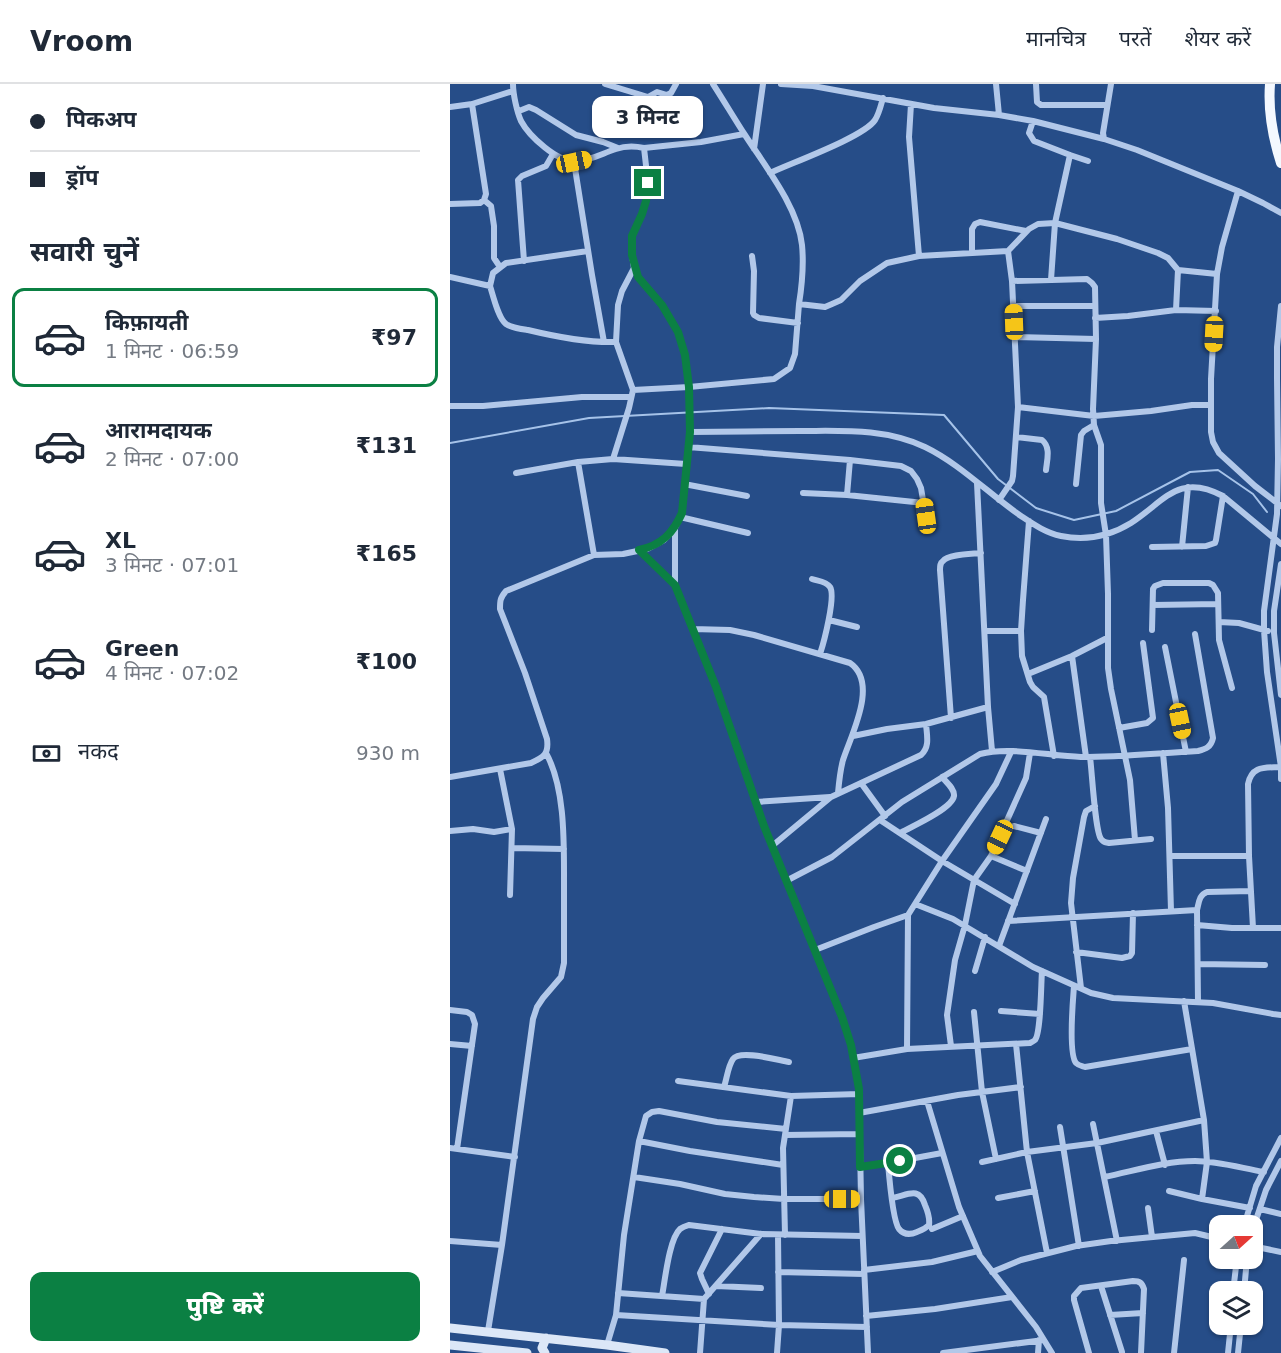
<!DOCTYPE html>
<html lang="hi">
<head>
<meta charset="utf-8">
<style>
  :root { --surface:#fff; --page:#f6f6f7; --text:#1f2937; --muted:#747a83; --line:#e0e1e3; --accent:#0b8043 }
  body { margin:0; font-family:"DejaVu Sans","Noto Sans Devanagari",sans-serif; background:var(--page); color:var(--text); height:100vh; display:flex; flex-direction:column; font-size:22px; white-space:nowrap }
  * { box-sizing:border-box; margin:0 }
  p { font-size:20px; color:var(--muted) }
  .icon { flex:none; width:33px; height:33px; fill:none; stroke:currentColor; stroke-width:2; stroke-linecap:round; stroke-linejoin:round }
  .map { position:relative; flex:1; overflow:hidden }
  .details { display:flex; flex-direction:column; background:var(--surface); width:450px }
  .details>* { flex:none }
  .guide { display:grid; align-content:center; height:132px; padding:0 30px; background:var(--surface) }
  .needle { width:39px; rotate:69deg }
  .controls { position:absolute; left:759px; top:1131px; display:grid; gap:12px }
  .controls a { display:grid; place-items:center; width:54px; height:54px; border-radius:12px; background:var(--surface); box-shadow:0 2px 4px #0004; font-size:30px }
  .end { position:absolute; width:27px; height:27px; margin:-14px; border:8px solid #0b8043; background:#fff; box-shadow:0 0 0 3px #fff }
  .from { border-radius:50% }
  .bubble { position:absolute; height:42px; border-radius:12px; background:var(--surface); box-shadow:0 2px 4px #0004; font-size:20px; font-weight:800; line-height:42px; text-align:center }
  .car { position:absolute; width:18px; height:36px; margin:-18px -9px; border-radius:8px; box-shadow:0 0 4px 2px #0007; background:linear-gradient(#f5c518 24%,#345 0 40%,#f5c518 0 76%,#345 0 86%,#f5c518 0) }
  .guide b { display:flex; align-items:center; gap:21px; height:57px; font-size:22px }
  .guide b+b { border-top:2px solid var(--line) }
  .guide i { width:15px; height:15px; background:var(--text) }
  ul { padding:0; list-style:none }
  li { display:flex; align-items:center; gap:18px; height:99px; margin:0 12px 9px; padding:0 18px; border:3px solid transparent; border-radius:12px }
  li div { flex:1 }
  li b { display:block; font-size:22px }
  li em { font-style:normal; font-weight:800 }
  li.on { border-color:var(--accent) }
  li>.icon { width:54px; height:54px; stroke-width:1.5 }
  h2 { padding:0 30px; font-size:27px; line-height:72px }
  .pay { display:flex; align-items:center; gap:15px; height:66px; padding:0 30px; font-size:22px }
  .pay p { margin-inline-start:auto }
  .primary-button { display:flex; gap:12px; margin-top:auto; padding:12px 30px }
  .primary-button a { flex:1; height:69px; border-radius:12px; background:var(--accent); color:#fff; font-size:24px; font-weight:800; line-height:69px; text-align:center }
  header { display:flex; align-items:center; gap:36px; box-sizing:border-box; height:84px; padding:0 30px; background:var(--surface); border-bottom:2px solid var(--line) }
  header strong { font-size:28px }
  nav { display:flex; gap:33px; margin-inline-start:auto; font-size:21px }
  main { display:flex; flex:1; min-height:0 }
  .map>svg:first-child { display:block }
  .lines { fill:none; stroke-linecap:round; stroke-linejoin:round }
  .stream { stroke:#a6c3e9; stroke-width:2 }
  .minor { stroke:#b2c8e9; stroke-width:6 }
  .secondary { stroke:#dce7f7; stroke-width:9 }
  .primary { stroke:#f4f8fe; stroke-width:10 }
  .route { stroke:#0b8043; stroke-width:8 }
</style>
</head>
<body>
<header>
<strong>Vroom</strong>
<nav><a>मानचित्र</a><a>परतें</a><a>शेयर करें</a></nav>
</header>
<main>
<section class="details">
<div class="guide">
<b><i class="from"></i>पिकअप</b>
<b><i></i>ड्रॉप</b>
</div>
<h2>सवारी चुनें</h2>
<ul>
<li class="on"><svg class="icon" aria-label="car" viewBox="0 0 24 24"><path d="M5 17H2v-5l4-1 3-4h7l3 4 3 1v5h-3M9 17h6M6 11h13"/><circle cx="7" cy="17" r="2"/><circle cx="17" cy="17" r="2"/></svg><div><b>किफ़ायती</b><p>1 मिनट · 06:59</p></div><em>₹97</em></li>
<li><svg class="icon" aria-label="car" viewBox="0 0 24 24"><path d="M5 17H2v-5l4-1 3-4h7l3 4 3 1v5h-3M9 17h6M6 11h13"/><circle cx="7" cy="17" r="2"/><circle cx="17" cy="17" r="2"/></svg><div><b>आरामदायक</b><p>2 मिनट · 07:00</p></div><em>₹131</em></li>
<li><svg class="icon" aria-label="car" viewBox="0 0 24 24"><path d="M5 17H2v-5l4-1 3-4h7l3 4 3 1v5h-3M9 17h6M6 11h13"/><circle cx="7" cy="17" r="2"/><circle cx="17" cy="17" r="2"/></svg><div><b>XL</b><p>3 मिनट · 07:01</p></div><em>₹165</em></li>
<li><svg class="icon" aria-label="car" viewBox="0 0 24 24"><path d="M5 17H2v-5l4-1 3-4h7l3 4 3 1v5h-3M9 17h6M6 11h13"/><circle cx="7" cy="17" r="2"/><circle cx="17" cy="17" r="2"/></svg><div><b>Green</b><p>4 मिनट · 07:02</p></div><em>₹100</em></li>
</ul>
<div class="pay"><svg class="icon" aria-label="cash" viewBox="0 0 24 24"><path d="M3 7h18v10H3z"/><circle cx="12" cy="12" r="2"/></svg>नकद<p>930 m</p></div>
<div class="primary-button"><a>पुष्टि करें</a></div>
</section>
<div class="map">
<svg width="831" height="1269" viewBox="0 0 831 1269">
  <rect width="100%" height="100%" fill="#264d88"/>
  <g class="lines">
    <path class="stream" d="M0,359L139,334L319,324L494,331L548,395L586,424L624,436L666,427L740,388L768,386L803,410L817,428"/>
    <path class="minor" d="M155,0L198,13L207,8L217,11L221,9L226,0
      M263,0C274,17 284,34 295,51C315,82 348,123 352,161C354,181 352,201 349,220
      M331,0L363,2L484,24L549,31L583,37L654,55L687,66L788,107L813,119L831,129
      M546,0L549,31
      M586,0L587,18L591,21H657
      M461,20L459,53L469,172L558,167L562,197L637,195L642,199L645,203L646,255L643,325L644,341L651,361V419L656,451L658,510V584L661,605L680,696L685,756
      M0,23L22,20L63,7
      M69,27L79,23L86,26L126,51L153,58L168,64
      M583,37L579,49L584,57L620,71L638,77
      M654,55L653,49L661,0
      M194,64L251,58L294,50
      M304,65L313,0
      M124,78L142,191L154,258
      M320,89C341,79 414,53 425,36C429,30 431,21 433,14
      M788,107L772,163L767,190L761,295V348L763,358L769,369L805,402L831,422
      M34,116L41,122L44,142V174L50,183
      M0,120L30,119L34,116L36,110L22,20
      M558,167L579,145L588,140L605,139L620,71
      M522,169V145L525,140L530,138L576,147
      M302,172L304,187L303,229L304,231L309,234L348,239
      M74,177L68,96L72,92L96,82L103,70
      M0,193L40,202C43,211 48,234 56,240C62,244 71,245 78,246C107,253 137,259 166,258L168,221L172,207L184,184
      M601,196L605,139L667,155L708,169L718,174L728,186L767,190
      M40,202L43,189L56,179L138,167
      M563,222H645
      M831,222L827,263V294L828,375L827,430L814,527V546L817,588L831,683V695
      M726,226L728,186
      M645,234L678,232L726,226L766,227
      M564,253L646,255
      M183,306L239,303L324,295L340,284L345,270L349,220L375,223L382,220L391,216L410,197L437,179L469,172
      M0,322H33L132,313H181
      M568,323L644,332L701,327L742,321H761
      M240,348C277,348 313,347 350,347C393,347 434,344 475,363C510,380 539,410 571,432C583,440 596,449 611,452C636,457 660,452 681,439C714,418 728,388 773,412L831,460
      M566,353L592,356C601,363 597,376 596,386
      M238,363L400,376L451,382L461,387L467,395L471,404L478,446
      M163,375L236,380
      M66,389L128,378
      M527,399L538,623L542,667
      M234,400L297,412
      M626,400L631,351L634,347L644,341
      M353,409L397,411L474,419
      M397,411L400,376
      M549,416L562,397L563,392L568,323L562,197
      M230,433L298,449
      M579,437L573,516L571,547L572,572L580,598L583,603L594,613L604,672
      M225,444V501L266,603L314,742L392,933L401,961L409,1005L411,1115L418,1269
      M702,463L756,462L765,459L766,456L773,412
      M732,463L738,403
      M189,466L225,501
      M144,471L128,378L163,375L179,324L183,306L166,258
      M831,480L824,527V549L831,611
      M362,495C368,497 376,497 380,503C386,512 374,558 370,570
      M703,521L768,520
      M379,536L407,543
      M769,538L789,539L818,547
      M243,545L280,546L304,551L400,579C429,599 401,651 393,676C390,687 389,698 388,709
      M702,546L703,505L705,502L713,499H759L763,501L768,509L769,556L782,604
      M535,547H571
      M715,563L736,668
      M622,572L636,673
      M578,590L622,572L657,554
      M501,634L490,486C490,482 490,479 493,477C498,470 522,470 531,469
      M669,644L697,639L703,634L693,559
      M403,652L437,645L476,640L538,623
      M713,669L718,724L721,827
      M640,673C642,687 645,747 651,755C654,759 655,758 659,759L701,755
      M50,685L62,745L60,811
      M0,693L81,679C94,673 99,670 97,655L75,589L50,525C50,517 50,514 56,507L144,471L173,470L197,465L214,456L225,444L232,429L240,348L239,303L235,271L228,248L212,221L188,193L184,184L182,171V152L192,130L196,117L198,99L194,64C185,62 175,62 166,65C153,69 140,77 126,77C108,79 79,52 71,37C67,28 63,10 63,0
      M411,699L435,732
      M306,718L380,713
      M430,736L492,777L565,820
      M564,742L591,749
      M0,747L23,745L44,748L62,745
      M450,749C461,743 502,725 504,712C505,705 496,698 492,693
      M322,762L381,713L471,671C480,663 477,652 476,640
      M62,764L114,765
      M541,772L577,787
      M720,772H799
      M336,797L382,773L452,718L530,670C560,662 599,672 631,673C670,673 709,669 748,667C756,665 761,663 763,654L745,550
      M465,820L503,835L583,883L641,909L663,914L763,919L823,930L831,931
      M558,837L747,826
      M747,841L782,844H831
      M803,844L799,772L798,700C802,681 815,684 831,683
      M549,862L596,735
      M365,866L424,843L458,831
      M626,868L672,874L680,872L682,869L683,829
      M748,880L815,881
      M525,887L535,853
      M624,902C623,916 618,969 626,979C629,982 632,982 635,983L742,965
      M631,904L621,819L623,794L634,733L636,727L645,722
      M734,917L754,1036L757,1078L752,1115
      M748,918L747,826C749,818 749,811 757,808L801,807
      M0,926L17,928L22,931L25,940L7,1065
      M551,927L590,930
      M524,928L532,1008L546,1075
      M0,960L22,962
      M566,960L577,1068L597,1169
      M501,962L497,931L505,876L515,841L524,796L541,772L576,694L580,669
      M457,965L458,831L492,777L546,700L561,668
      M403,974L457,965L580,959C582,958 584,957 585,956C591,949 591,899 592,887
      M228,997L341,1012L409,1010
      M274,1003C277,994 278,982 283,975C290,965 327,976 339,978
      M477,1017L509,1123L530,1172L586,1243L602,1269
      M409,1029L508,1011L571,1003
      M643,1040L667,1157
      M610,1043L629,1162
      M706,1047L715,1081
      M335,1051L409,1050
      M189,1057L240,1067L333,1081
      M0,1064L65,1073
      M532,1078L577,1068L647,1059L754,1036
      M438,1079C439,1091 443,1137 449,1145C454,1151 460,1151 467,1148C472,1146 475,1145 479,1141C480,1134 478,1128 475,1121C469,1102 458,1111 442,1114
      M410,1083L465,1074L492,1069
      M184,1093L230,1100L275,1110L304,1113L334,1115H411
      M654,1093C684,1087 715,1077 745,1077C768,1077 791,1084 814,1088
      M719,1107L752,1115L800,1124
      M548,1114L585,1107
      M698,1124L702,1153
      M810,1125L831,1130
      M794,1142L806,1102L831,1054
      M482,1145L513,1132
      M802,1148L816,1106L831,1077
      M335,1151L333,1064L341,1012
      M0,1157L52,1161
      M802,1162L831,1168
      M414,1186L482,1178L528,1167
      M328,1188L414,1190
      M542,1188L571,1176L626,1162L661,1157L745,1149L770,1155
      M266,1202L311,1204
      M651,1202L672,1268
      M783,1208L787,1174
      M794,1208L797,1174
      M168,1209L254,1215
      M259,1210L252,1195L250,1189L272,1145
      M212,1212C215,1197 219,1155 230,1145C234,1142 235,1142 239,1141L311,1150L412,1152
      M166,1231L329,1241L417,1243
      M660,1231L693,1229
      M416,1232L485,1225L562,1213
      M38,1247L52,1161L83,935L87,923L93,914L111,893L114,879C114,851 114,823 114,796C114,757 115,703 96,669
      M157,1261L166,1231L174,1151L189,1057L196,1032L202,1028L209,1027L267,1038L336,1045
      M250,1269L254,1215L311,1150
      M327,1269L329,1241L328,1151
      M493,1269L594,1256
      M588,1269L589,1256
      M639,1269L624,1216V1212L631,1204L683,1197C690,1197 692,1199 694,1205L691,1269
      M724,1269L734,1176
      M778,1269L781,1240
      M788,1269L791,1240"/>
    <path class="secondary" d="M0,1244L157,1261L215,1269
      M0,1261L77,1269
      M95,1269L92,1264L96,1254"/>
    <path class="primary" d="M820,0C818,26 823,54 831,79"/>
  </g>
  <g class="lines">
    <path class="route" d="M198,99L196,117L192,130L182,152V171L188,193L212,221L228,248L235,271L239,303L240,348L232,429C223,449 212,461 189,466L225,501L266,603L314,742L392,933L401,961L409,1005L410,1083L450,1077"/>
  </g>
</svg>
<div class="controls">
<a><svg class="needle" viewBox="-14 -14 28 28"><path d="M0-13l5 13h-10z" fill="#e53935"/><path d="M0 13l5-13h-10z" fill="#747a83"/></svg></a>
<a><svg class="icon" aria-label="layers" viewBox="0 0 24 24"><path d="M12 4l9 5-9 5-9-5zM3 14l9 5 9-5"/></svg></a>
</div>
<i class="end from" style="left:450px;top:1077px"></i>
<i class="end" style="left:198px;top:99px"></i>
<div class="bubble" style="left:142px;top:12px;width:111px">3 मिनट</div>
<i class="car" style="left:124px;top:78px;rotate:78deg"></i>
<i class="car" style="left:564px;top:238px;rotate:358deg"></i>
<i class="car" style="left:764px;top:250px;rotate:183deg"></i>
<i class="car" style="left:476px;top:432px;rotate:352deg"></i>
<i class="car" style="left:730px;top:637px;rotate:168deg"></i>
<i class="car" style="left:550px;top:753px;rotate:205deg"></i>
<i class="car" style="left:392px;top:1115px;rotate:90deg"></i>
</div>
</main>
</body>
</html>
